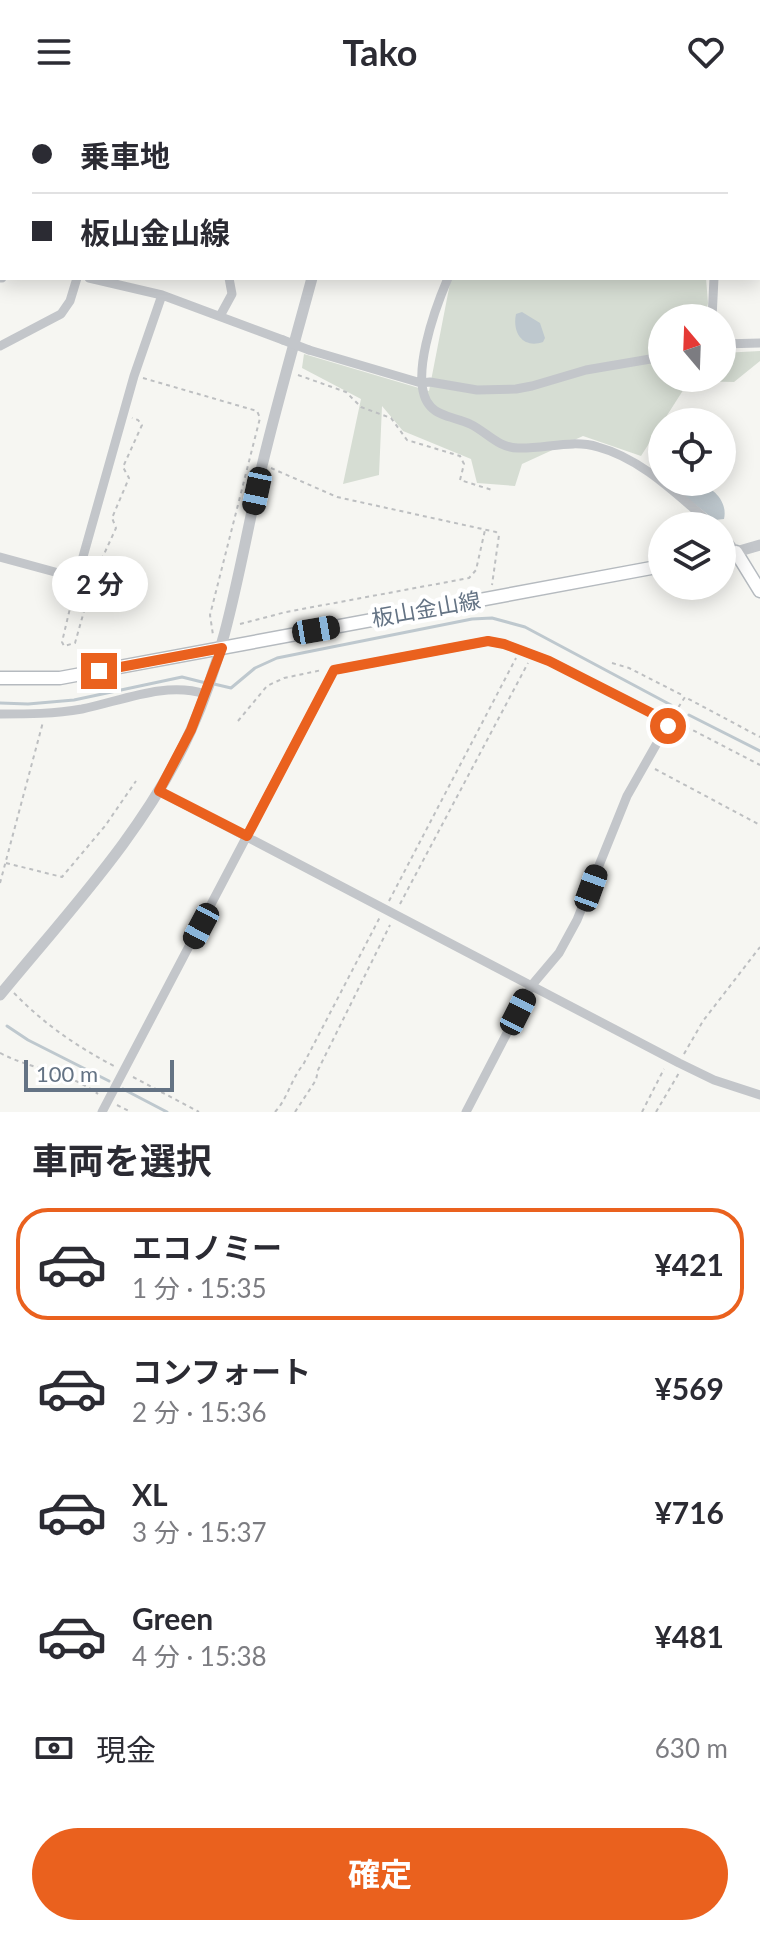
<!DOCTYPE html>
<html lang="ja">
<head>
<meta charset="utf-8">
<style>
  :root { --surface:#fff; --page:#f7f7f7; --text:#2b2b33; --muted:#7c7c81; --line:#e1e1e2; --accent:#ea611e }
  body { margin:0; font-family:Lato,"Noto Sans JP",sans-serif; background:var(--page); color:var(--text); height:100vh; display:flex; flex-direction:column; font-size:30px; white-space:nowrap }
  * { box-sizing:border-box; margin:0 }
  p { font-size:26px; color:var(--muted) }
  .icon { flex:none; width:44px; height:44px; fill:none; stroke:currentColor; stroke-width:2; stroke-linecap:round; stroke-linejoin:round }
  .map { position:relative; height:1008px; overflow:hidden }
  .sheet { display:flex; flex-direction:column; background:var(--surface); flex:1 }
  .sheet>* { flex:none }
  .banner { position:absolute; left:0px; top:0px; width:760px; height:176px; box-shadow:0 4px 20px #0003; display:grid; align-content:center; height:176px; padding:0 32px; background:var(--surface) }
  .needle { width:52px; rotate:341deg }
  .fabs { position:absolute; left:648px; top:200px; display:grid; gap:16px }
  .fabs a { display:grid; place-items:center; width:88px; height:88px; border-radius:50%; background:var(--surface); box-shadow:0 4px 20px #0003; font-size:40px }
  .scale { position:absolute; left:24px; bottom:20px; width:150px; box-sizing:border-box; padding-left:8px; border:4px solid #647384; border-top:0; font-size:22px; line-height:28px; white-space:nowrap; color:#647384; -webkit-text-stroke:6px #fff; paint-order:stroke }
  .end { position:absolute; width:36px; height:36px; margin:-18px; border:10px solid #ea611e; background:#fff; box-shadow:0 0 0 4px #fff }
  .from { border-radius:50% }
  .bubble { position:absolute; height:56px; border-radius:28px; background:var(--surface); box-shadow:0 4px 20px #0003; font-size:26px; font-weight:700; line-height:56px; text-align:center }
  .car { position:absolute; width:24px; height:48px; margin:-24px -12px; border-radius:10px; box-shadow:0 0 6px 2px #0007; background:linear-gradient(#222 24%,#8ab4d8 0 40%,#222 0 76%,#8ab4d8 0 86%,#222 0) }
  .banner b { display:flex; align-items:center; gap:28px; height:76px; font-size:30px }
  .banner b+b { border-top:2px solid var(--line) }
  .banner i { width:20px; height:20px; background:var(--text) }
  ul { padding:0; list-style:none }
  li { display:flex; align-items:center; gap:24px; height:112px; margin:0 16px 12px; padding:0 16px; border:4px solid transparent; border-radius:32px }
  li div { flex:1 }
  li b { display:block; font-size:30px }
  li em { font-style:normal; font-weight:700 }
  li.selected { border-color:var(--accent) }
  li>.icon { width:72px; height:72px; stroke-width:1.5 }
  h2 { padding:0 32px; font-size:36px; line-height:96px }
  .pay { display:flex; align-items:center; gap:20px; height:88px; padding:0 32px; font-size:30px }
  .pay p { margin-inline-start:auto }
  .button { display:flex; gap:16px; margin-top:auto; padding:16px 32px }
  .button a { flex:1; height:92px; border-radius:48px; background:var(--accent); color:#fff; font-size:32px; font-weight:700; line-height:92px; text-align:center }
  header { display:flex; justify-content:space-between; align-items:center; height:104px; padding:0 32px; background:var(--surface); font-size:36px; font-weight:700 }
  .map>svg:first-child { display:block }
  .green { fill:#d6ddd3 }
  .water { fill:#bec8ce }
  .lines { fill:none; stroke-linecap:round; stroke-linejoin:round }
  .stream { stroke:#bec8ce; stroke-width:3 }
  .secondary-casing { stroke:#b5babf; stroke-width:15 }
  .path { stroke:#bdbfc1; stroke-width:2; stroke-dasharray:4 4; stroke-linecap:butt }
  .minor { stroke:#c3c6ca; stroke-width:9 }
  .tertiary { stroke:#c3c6ca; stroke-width:11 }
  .secondary { stroke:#fff; stroke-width:12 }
  .minor-bridge { stroke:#c3c6ca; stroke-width:9 }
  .route { stroke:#ea611e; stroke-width:10 }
  .labels { text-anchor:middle; stroke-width:8; stroke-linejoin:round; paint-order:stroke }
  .street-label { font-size:22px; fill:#647384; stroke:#fff }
</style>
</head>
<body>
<header><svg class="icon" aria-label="menu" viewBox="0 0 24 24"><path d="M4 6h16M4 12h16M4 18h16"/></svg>Tako<svg class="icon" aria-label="heart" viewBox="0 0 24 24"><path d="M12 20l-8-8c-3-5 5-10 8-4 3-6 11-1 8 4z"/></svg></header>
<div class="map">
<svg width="760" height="1008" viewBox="0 0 760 1008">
  <rect width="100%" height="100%" fill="#f6f6f2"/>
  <path class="green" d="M451,174H706L708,199L705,214H662V274H722V249L760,247V257L734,278L689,277L641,352L583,332L522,360L515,382L477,379L471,355L403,327L382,302L379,371L343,380L361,295L302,264L304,250L429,287Z"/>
  <path class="water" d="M522,208L540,219L545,234L543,238C523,245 512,229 516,210Z
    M698,378C713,384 728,397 724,415L715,416L680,389L686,380Z"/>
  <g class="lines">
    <path class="stream" d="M214,580L231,584L255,564L277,554L472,515L492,514L525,523L671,601
      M0,599L28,600L74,596L182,573L206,579
      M689,611L760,647
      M7,922L28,936L109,977
      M123,985L167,1008"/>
    <defs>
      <path id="secondary" d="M722,451L736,448L760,487
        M0,574H60L662,462"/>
    </defs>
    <use href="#secondary" class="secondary-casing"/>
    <path class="path" d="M214,0L215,2
      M523,2L524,0
      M619,2L622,0
      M298,271L346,288L361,303L391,314L407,336L460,352L464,360L460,376L492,386
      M143,274L257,307L260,314L210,511L213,531
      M271,364L337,393L496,428L499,431L492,481
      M75,483L62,538L64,542L75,539L94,472L116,424L112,414L129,374L123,363L142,321L138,316L132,314
      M240,520L286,508L469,474L476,466L485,426
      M612,559L629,564L684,592
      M674,610L685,593L760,633
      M238,617L267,582L284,574L322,566
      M679,619L760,661
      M655,665L760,721
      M6,759L62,773L105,722L136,677
      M0,779L43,618
      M389,797L516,554
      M400,800L528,559
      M14,889C44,920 76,942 114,962
      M0,949C33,966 67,967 98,990
      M684,950L703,917L760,843
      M133,973L199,1008
      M117,1001L131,1008
      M275,1008C288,994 291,975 303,961L380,813
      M295,1008L316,976L318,966L390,821
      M642,1008L664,965
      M656,1008L679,969"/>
    <path class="minor" d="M26,2V0
      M50,2V0
      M226,2V0
      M512,2V0
      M0,33H2
      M758,61H760
      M0,174H2
      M89,174L162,191L283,236
      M448,174C436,202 407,279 431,303C440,313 458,314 470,320C487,328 498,344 518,344C545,345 572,335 598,343C643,355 679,393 714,422
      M220,212L232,190L229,174
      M712,214L714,174
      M722,240L760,239
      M0,242L61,210L70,197L77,174
      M309,246L421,279L430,278L477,286L516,285L532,282L586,266L662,253
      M722,429L736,448
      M0,453L77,474L134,272L162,191
      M0,610C28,610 54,610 82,605C121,597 166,577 205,590
      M159,687L679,959L714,976L760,991
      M102,1008L334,566L488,537L504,540L549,557L669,618L627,692L577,816L559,849L532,881L466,1008"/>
    <path class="tertiary" d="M360,2L361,0
      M736,448L760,441
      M0,891C68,808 147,725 191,626C229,542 241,451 262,362C277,299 295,237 312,174"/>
    <use href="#secondary" class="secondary"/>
    <path class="minor-bridge" d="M283,236L309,246"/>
  </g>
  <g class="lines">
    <path class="route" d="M99,567L222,544L191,626L159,687L247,732L334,566L488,537L504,540L549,557L669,618L668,622"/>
  </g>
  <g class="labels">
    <g class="street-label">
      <text transform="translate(426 505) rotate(-10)" y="8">板山金山線</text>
    </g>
  </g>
</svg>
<div class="fabs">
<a><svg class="needle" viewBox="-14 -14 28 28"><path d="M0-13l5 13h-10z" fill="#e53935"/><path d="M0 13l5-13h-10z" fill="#7c7c81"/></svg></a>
<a><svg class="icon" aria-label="locate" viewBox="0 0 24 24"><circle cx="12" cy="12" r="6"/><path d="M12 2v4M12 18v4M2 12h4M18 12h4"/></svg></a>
<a><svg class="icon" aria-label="layers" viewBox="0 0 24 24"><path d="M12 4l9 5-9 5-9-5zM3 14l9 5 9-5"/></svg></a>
</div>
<div class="scale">100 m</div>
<i class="end from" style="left:668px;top:622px"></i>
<i class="end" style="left:99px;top:567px"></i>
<div class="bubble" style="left:52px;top:452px;width:96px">2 分</div>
<i class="car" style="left:257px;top:387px;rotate:192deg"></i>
<i class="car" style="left:316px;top:526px;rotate:80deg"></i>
<i class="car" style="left:591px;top:784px;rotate:20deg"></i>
<i class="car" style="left:201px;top:822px;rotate:208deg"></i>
<i class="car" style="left:518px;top:908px;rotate:27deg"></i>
<div class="banner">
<b><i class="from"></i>乗車地</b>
<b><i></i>板山金山線</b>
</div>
</div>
<section class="sheet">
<h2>車両を選択</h2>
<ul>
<li class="selected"><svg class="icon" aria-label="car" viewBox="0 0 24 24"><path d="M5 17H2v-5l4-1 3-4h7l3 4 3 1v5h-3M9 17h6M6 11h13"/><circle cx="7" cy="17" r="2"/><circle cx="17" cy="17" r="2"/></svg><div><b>エコノミー</b><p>1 分 · 15:35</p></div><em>¥421</em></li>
<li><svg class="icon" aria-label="car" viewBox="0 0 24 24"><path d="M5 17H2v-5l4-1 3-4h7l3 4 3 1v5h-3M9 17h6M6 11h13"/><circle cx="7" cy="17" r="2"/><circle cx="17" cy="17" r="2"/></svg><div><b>コンフォート</b><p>2 分 · 15:36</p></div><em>¥569</em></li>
<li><svg class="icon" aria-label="car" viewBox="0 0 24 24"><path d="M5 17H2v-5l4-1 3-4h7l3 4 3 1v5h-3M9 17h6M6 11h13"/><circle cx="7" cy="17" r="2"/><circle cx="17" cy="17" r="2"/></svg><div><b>XL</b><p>3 分 · 15:37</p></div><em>¥716</em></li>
<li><svg class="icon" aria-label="car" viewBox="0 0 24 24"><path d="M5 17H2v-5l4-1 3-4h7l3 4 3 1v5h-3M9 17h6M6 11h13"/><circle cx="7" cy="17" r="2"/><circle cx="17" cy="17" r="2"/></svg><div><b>Green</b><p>4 分 · 15:38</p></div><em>¥481</em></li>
</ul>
<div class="pay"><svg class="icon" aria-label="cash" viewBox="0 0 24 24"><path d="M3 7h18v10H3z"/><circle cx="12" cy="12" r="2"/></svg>現金<p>630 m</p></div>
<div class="button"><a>確定</a></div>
</section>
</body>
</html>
